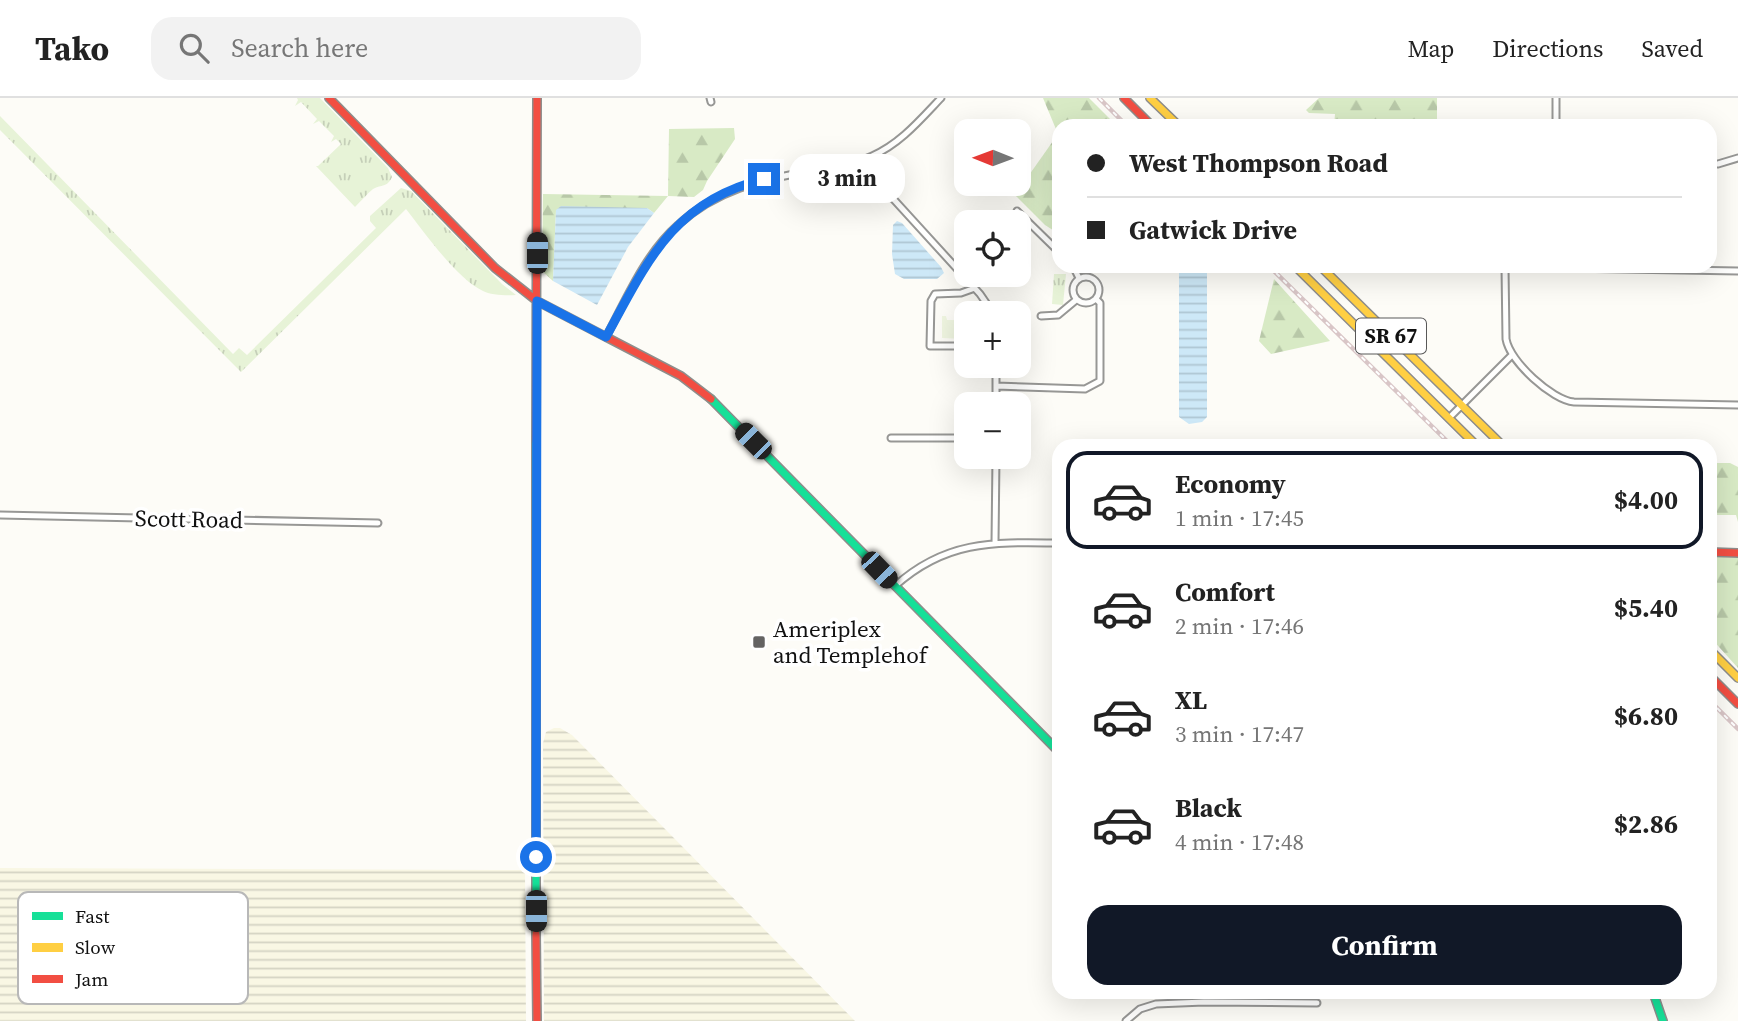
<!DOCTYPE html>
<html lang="en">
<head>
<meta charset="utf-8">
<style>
  :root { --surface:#fff; --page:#f2f2f2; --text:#222; --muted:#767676; --line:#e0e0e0; --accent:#111827 }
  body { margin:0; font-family:"Source Serif 4",serif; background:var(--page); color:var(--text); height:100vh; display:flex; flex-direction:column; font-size:26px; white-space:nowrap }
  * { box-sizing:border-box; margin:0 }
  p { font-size:23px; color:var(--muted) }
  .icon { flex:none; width:38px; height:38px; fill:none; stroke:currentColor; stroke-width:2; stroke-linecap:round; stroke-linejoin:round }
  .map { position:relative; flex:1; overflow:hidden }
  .sheet { position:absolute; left:1052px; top:341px; width:665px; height:560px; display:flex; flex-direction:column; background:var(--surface); border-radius:21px; box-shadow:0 7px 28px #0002 }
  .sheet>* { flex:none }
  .hud { position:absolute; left:1052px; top:21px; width:665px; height:154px; border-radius:21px; box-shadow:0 7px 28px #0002; display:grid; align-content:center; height:154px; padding:0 35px; background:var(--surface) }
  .needle { width:46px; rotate:271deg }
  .controls { position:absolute; left:954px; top:21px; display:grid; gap:14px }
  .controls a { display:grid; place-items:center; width:77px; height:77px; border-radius:14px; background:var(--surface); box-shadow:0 7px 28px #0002; font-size:35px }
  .end { position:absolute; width:32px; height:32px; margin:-16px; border:9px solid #1a73e8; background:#fff; box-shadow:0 0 0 4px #fff }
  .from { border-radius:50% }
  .bubble { position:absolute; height:49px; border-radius:21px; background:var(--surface); box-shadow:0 7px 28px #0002; font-size:23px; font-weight:700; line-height:49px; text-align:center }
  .car { position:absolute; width:21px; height:42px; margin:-21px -10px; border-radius:9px; box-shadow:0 0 5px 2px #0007; background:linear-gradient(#222 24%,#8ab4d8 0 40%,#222 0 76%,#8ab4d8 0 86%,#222 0) }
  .hud b { display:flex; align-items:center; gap:24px; height:66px; font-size:26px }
  .hud b+b { border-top:2px solid var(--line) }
  .hud i { width:18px; height:18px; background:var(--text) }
  ul { padding:12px 0 0; list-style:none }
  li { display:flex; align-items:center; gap:21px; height:98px; margin:0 14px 10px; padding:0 21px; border:4px solid transparent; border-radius:21px }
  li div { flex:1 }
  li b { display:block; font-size:26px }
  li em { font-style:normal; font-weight:700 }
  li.active { border-color:var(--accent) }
  li>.icon { width:63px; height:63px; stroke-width:1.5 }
  .button { display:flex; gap:14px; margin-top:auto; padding:14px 35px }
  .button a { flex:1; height:80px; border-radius:21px; background:var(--accent); color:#fff; font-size:28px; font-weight:700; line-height:80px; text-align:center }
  header { display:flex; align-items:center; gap:42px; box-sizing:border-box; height:98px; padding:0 35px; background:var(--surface); border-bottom:2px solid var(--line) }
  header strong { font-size:33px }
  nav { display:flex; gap:38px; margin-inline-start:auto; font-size:24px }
  .search { width:490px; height:63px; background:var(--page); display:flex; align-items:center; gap:18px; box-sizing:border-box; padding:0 24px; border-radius:21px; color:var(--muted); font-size:26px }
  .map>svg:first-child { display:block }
  .farmland { fill:url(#farmland-rules) }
  .grass { fill:url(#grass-tufts) }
  .forest { fill:url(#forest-firs) }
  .pitch { fill:#f0f6e1 }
  .water { fill:url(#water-rules) }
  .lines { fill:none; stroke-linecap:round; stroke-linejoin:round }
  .street-casing { stroke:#979795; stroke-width:9 }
  .fast-casing { stroke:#8e8d8b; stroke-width:10 }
  .slow-casing { stroke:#8e8d8b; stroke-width:10 }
  .jam-casing { stroke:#8e8d8b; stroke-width:10 }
  .street { stroke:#fffffe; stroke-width:5 }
  .fast { stroke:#16e098; stroke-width:7 }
  .slow { stroke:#ffcf43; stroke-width:7 }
  .jam { stroke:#f24e42; stroke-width:7 }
  .rail-casing { stroke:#d9c6c7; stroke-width:4.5 }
  .rail { stroke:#fff; stroke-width:2; stroke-dasharray:5; stroke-linecap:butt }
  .route { stroke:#1a73e8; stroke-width:9 }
  .poi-dot { fill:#646362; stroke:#fff; stroke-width:2.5 }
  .labels { text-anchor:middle; stroke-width:7; stroke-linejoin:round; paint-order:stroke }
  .shield { fill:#fff; stroke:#585858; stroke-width:2 }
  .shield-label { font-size:21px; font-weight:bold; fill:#111 }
  .street-label { font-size:23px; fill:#111; stroke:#fff }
  .poi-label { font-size:23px; fill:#111; stroke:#fff; text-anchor:start }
  .key { fill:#fff; stroke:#b8b8b8; stroke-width:2 }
  .key-label { font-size:19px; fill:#111 }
</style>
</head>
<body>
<header>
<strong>Tako</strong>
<div class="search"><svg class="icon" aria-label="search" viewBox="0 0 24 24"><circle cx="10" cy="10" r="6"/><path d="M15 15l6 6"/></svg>Search here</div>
<nav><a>Map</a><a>Directions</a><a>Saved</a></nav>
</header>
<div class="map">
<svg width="1738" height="923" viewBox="0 0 1738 923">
  <defs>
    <pattern id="farmland-rules" width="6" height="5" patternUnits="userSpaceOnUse" patternTransform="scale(1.75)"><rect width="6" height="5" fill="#f9f7e4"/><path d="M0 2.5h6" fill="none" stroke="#d4d3c3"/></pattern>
    <pattern id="grass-tufts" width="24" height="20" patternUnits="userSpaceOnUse" patternTransform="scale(1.75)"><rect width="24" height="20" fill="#e7f3d7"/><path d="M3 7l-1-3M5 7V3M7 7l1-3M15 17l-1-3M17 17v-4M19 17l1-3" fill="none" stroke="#c5cfb8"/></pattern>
    <pattern id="forest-firs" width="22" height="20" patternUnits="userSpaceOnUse" patternTransform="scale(1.75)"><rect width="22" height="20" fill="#d8eac5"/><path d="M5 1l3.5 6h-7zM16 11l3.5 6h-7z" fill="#b8c8a8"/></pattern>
    <pattern id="water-rules" width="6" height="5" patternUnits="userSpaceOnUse" patternTransform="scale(1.75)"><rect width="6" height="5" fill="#cde8f7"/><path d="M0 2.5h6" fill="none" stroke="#afc6d3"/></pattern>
  </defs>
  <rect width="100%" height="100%" fill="#fdfcf7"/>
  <path class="farmland" d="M554,630H560L572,637L855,923H544L543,645L546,634Z
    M0,770L525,772L526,923H0Z"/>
  <path class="grass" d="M297,0H320L388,70L392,79C387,90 382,86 373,91C367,96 361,103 355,109L316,68H318L341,46L336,41L331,44L334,38L319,23L313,26L317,21L301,4L295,8L298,2Z
    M0,18L233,256L239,250L247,257L376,130L370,123V118L401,90L411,93L502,186L516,197C507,198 490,197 483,193C457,181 424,134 406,111L241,274L0,32Z
    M1054,176H1066L1063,207L1052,206Z"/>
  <path class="forest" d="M1043,0H1089L1117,28H1059V136L1045,127L1015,97L1058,36Z
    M1319,0H1437V28H1334L1335,16L1309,15L1306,12Z
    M734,30L735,41L707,83L703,92L694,99L668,98L654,115L647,110L556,112L553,183L542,173L543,96L668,98L669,31Z
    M1274,181L1330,243L1271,256L1259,243Z
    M1710,365H1730L1738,369V424L1736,417H1716V378H1710Z
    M1710,458L1738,460V570L1710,539Z"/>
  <path class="pitch" d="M942,218H946L947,222H957V218H965V241L942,240Z"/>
  <path class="water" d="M561,108L647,110L654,115L628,149L597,207L553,183L556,112Z
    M897,123L902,125L941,169L944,175L937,181H904L895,176L892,156L893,127Z
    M1179,168H1207V319L1202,324L1189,326L1179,319Z"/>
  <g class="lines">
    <defs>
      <path id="street" d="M710,0L711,4
        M1556,28V0
        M875,57L887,83V94
        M868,60L882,91L887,94L980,196L993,215
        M1710,66H1718L1738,60
        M1017,113L1059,154
        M1073,168L1079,180
        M1738,173L1505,169L1506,241C1510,264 1552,302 1574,304L1738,307
        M1073 192a13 13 0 1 1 26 0a13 13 0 1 1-26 0Z
        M1041,218L1058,217L1076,202
        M606,239C627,200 645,156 678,127C716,92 760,82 810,73C831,70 852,67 872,58C900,46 920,22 941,0
        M966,248H930L931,203L935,196L961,195L975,190
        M996,268V306
        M996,288L1085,291L1100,283V205L1096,201
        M1449,320L1512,257
        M891,340H966
        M0,417L378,425
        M995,445L996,359
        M895,488C946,442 994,444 1059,445
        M1126,923L1140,911L1156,906L1204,904L1317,905"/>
      <path id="fast" d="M711,301L1059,654
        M536,343V835
        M1653,894L1663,923"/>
      <path id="slow" d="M1150,0L1179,28
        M1295,168L1477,348
        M1320,168L1503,348
        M1710,552L1738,580"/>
      <path id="jam" d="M329,0L495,170L537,203L681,278L711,301
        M1124,0L1152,28
        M536,343L537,0
        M1710,454L1738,455
        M1710,578L1738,606
        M536,835L537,923"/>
    </defs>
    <use href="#street" class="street-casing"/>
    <use href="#fast" class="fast-casing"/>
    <use href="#slow" class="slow-casing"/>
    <use href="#jam" class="jam-casing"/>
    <use href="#street" class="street"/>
    <use href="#fast" class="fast"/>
    <use href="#slow" class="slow"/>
    <use href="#jam" class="jam"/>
    <defs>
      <path id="rail" d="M1099,0L1127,28
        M1269,168L1452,348
        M1710,603L1738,631"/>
    </defs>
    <use href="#rail" class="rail-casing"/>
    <use href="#rail" class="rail"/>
  </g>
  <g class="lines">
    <path class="route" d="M536,759L537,203L606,239C647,164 673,103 764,81"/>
  </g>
  <rect class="poi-dot" x="752" y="537" width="14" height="14" rx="3.5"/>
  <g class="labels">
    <rect class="shield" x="1356" y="220.5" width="70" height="35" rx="5"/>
    <g class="shield-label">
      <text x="1391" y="245">SR 67</text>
    </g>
    <g class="street-label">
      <text transform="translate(189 421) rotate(1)" y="8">Scott Road</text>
    </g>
    <g class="poi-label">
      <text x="773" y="539">Ameriplex<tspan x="773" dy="26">and Templehof</tspan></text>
    </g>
  </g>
  <rect x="18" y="794" width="230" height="112" rx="10" class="key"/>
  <rect x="32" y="814" width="31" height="8" fill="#16e098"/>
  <rect x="32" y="845" width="31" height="9" fill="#ffcf43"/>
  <rect x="32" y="877" width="31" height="8" fill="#f24e42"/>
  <g class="key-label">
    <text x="75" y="825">Fast</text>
    <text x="75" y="856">Slow</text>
    <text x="75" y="888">Jam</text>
  </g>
</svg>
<div class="controls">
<a><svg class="needle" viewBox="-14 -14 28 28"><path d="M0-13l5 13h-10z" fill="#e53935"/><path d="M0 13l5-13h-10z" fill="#767676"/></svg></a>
<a><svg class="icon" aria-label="locate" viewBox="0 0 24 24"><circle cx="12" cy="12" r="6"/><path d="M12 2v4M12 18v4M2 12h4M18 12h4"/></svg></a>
<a>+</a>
<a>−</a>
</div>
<i class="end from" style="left:536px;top:759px"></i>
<i class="end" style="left:764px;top:81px"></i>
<div class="bubble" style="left:789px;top:56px;width:116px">3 min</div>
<i class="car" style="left:537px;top:155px;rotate:0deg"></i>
<i class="car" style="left:753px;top:343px;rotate:315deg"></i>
<i class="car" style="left:879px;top:472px;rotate:136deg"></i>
<i class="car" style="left:536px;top:813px;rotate:180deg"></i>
<div class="hud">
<b><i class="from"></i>West Thompson Road</b>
<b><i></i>Gatwick Drive</b>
</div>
<section class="sheet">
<ul>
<li class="active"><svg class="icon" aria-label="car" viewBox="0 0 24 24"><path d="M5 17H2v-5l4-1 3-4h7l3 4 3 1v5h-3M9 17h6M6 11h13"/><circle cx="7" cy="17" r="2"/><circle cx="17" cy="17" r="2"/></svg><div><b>Economy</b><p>1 min · 17:45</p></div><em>$4.00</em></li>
<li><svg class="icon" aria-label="car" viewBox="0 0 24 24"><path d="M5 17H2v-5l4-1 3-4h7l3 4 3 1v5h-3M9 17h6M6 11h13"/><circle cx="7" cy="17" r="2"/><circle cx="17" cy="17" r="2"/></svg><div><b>Comfort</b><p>2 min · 17:46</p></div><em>$5.40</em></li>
<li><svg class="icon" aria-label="car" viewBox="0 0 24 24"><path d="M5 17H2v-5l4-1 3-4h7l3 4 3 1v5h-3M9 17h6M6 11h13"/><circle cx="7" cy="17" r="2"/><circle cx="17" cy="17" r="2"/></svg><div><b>XL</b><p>3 min · 17:47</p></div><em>$6.80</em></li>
<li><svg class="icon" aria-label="car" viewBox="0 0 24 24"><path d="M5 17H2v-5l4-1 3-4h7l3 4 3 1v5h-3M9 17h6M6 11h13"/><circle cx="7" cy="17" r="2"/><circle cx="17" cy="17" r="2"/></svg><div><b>Black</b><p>4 min · 17:48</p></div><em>$2.86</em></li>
</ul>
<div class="button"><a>Confirm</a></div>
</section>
</div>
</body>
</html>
